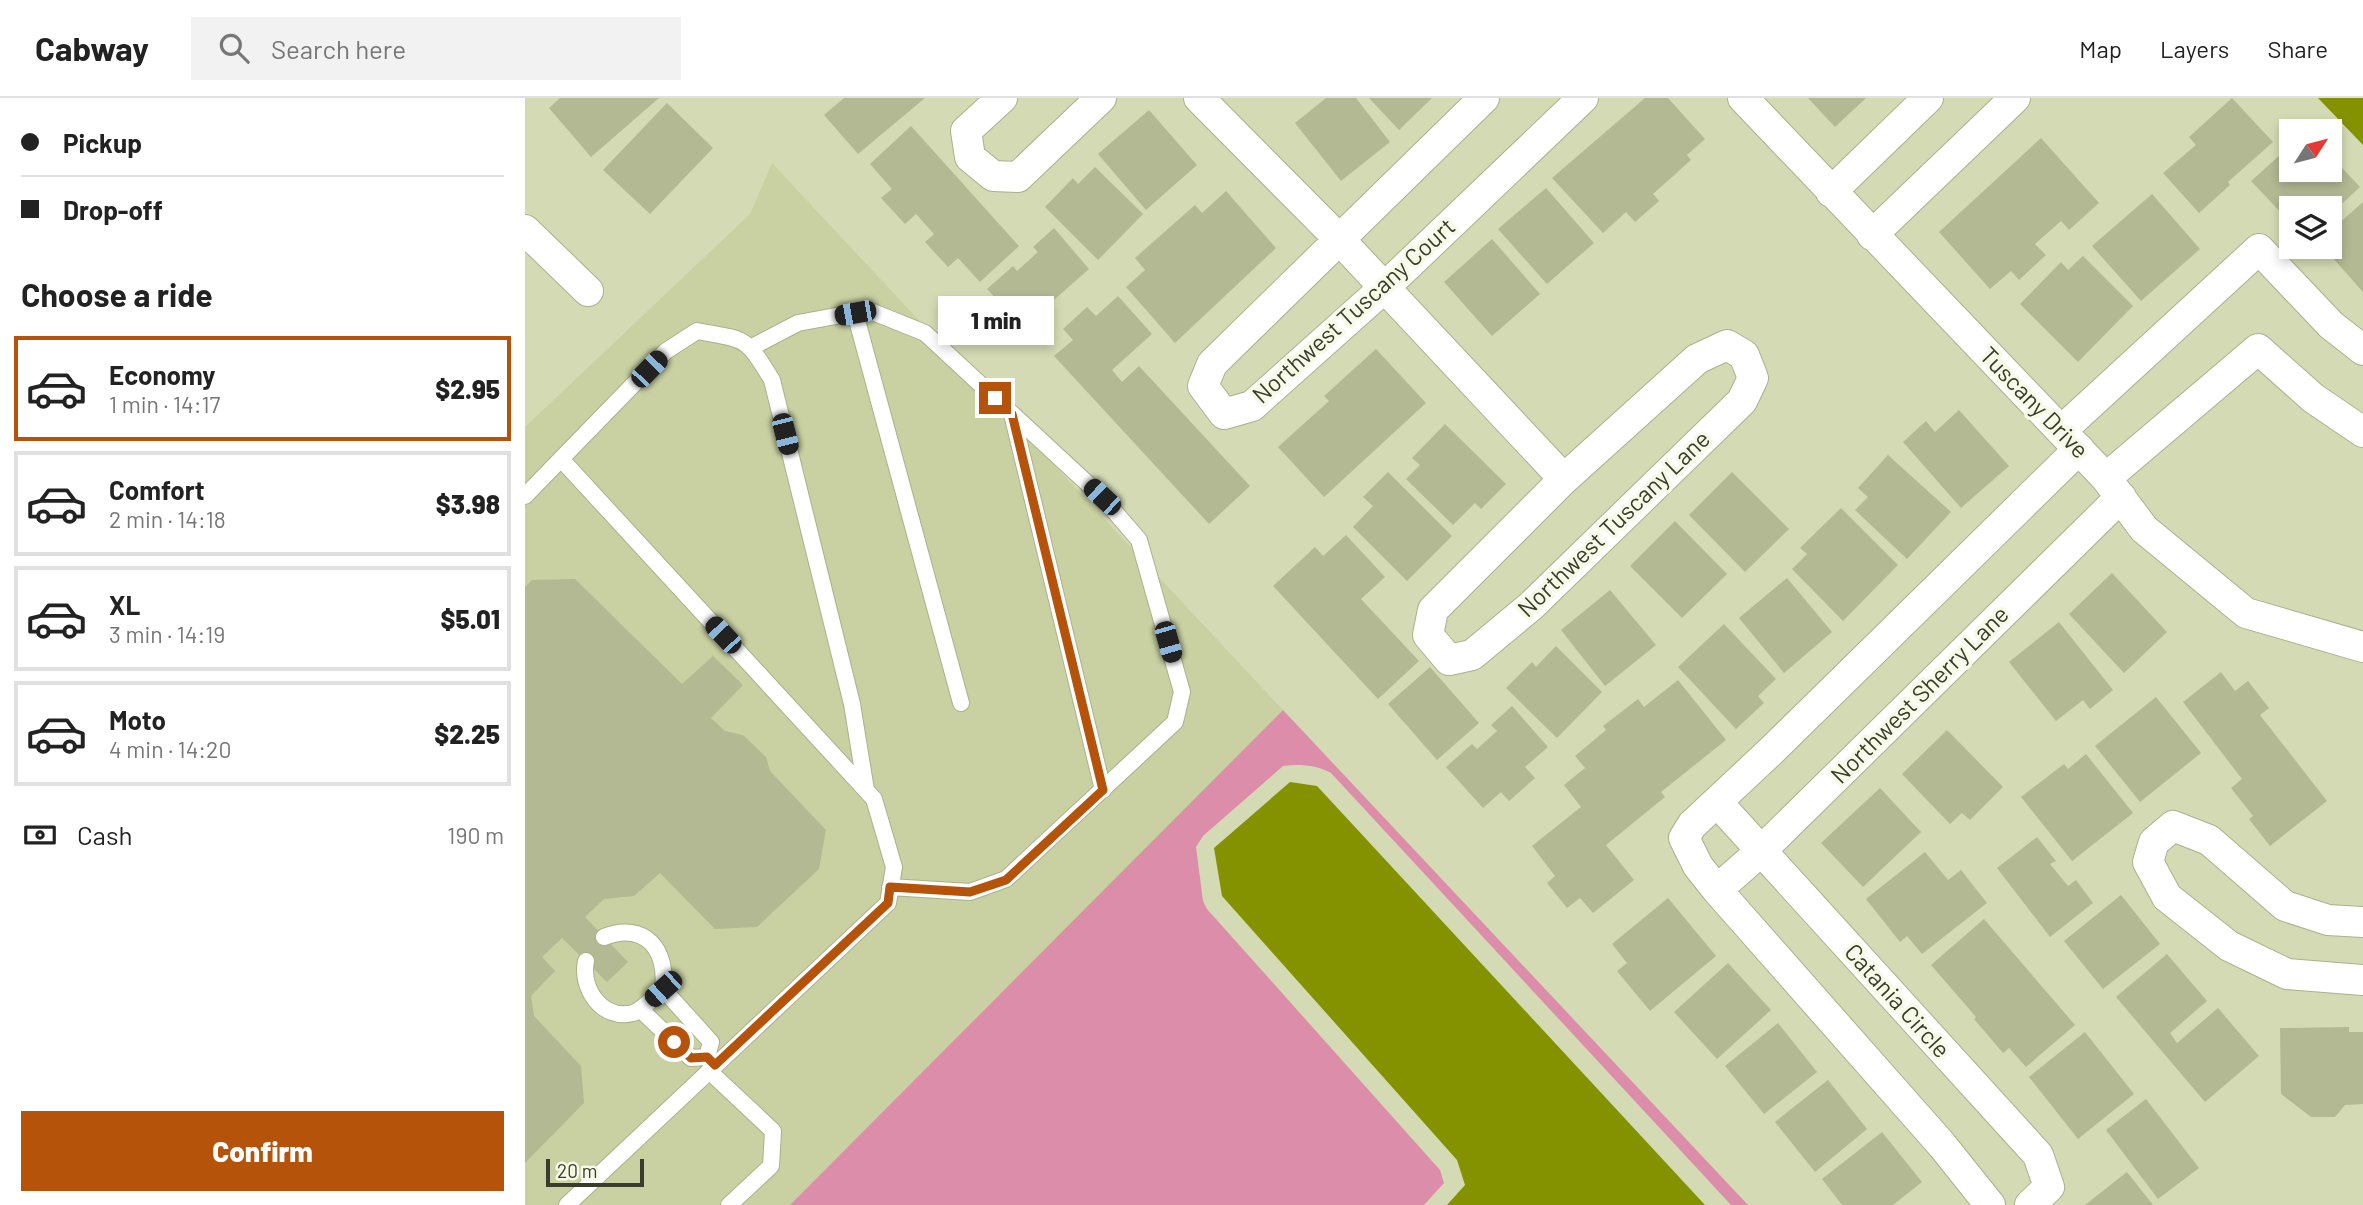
<!DOCTYPE html>
<html lang="en">
<head>
<meta charset="utf-8">
<style>
  :root { --surface:#fff; --page:#f2f2f2; --text:#222; --muted:#767676; --line:#e0e0e0; --accent:#b45309 }
  body { margin:0; font-family:Barlow,sans-serif; background:var(--page); color:var(--text); height:100vh; display:flex; flex-direction:column; font-size:26px; white-space:nowrap }
  * { box-sizing:border-box; margin:0 }
  p { font-size:23px; color:var(--muted) }
  .icon { flex:none; width:38px; height:38px; fill:none; stroke:currentColor; stroke-width:2; stroke-linecap:round; stroke-linejoin:round }
  .map { position:relative; flex:1; overflow:hidden }
  .sheet { display:flex; flex-direction:column; background:var(--surface); width:525px }
  .sheet>* { flex:none }
  .top-card { display:grid; align-content:center; height:154px; padding:0 21px; background:var(--surface) }
  .needle { width:46px; rotate:54deg }
  .tools { position:absolute; left:1754px; top:21px; display:grid; gap:14px }
  .tools a { display:grid; place-items:center; width:63px; height:63px; border-radius:0px; background:var(--surface); box-shadow:0 4px 10px #0003; font-size:35px }
  .scale { position:absolute; left:21px; bottom:18px; width:98px; box-sizing:border-box; padding-left:7px; border:4px solid #3a3d2d; border-top:0; font-size:19px; line-height:24px; white-space:nowrap; color:#3a3d2d; -webkit-text-stroke:5px #f6fae6; paint-order:stroke }
  .end { position:absolute; width:32px; height:32px; margin:-16px; border:9px solid #b45309; background:#fff; box-shadow:0 0 0 4px #fff }
  .from { border-radius:50% }
  .bubble { position:absolute; height:49px; border-radius:0px; background:var(--surface); box-shadow:0 4px 10px #0003; font-size:23px; font-weight:800; line-height:49px; text-align:center }
  .car { position:absolute; width:21px; height:42px; margin:-21px -10px; border-radius:9px; box-shadow:0 0 5px 2px #0007; background:linear-gradient(#222 24%,#8ab4d8 0 40%,#222 0 76%,#8ab4d8 0 86%,#222 0) }
  .top-card b { display:flex; align-items:center; gap:24px; height:66px; font-size:26px }
  .top-card b+b { border-top:2px solid var(--line) }
  .top-card i { width:18px; height:18px; background:var(--text) }
  ul { padding:0; list-style:none }
  li { display:flex; align-items:center; gap:21px; height:105px; margin:0 14px 10px; padding:0 7px; border:4px solid var(--line); border-radius:0px }
  li div { flex:1 }
  li b { display:block; font-size:26px }
  li em { font-style:normal; font-weight:800 }
  li.on { border-color:var(--accent) }
  li>.icon { width:63px; height:63px; stroke-width:1.5 }
  h2 { padding:0 21px; font-size:32px; line-height:84px }
  .pay { display:flex; align-items:center; gap:18px; height:77px; padding:0 21px; font-size:26px }
  .pay p { margin-inline-start:auto }
  .primary-button { display:flex; gap:14px; margin-top:auto; padding:14px 21px }
  .primary-button a { flex:1; height:80px; border-radius:0px; background:var(--accent); color:#fff; font-size:28px; font-weight:800; line-height:80px; text-align:center }
  header { display:flex; align-items:center; gap:42px; box-sizing:border-box; height:98px; padding:0 35px; background:var(--surface); border-bottom:2px solid var(--line) }
  header strong { font-size:33px }
  nav { display:flex; gap:38px; margin-inline-start:auto; font-size:24px }
  .search { width:490px; height:63px; background:var(--page); display:flex; align-items:center; gap:18px; box-sizing:border-box; padding:0 24px; border-radius:0px; color:var(--muted); font-size:26px }
  main { display:flex; flex:1; min-height:0 }
  .map>svg:first-child { display:block }
  .built { fill:#c9d1a2 }
  .green { fill:#dc8daa }
  .water { fill:#849200 }
  .building { fill:#b2b993 }
  .lines { fill:none; stroke-linecap:round; stroke-linejoin:round }
  .service-casing { stroke:#aab18b; stroke-width:18 }
  .minor-casing { stroke:#aab18b; stroke-width:32 }
  .service { stroke:#fff; stroke-width:16 }
  .minor { stroke:#fff; stroke-width:30 }
  .route { stroke:#b45309; stroke-width:9 }
  .labels { text-anchor:middle; stroke-width:7; stroke-linejoin:round; paint-order:stroke }
  .street-label { font-size:24px; fill:#3a3d2d; stroke:#f6fae6 }
</style>
</head>
<body>
<header>
<strong>Cabway</strong>
<div class="search"><svg class="icon" aria-label="search" viewBox="0 0 24 24"><circle cx="10" cy="10" r="6"/><path d="M15 15l6 6"/></svg>Search here</div>
<nav><a>Map</a><a>Layers</a><a>Share</a></nav>
</header>
<main>
<section class="sheet">
<div class="top-card">
<b><i class="from"></i>Pickup</b>
<b><i></i>Drop-off</b>
</div>
<h2>Choose a ride</h2>
<ul>
<li class="on"><svg class="icon" aria-label="car" viewBox="0 0 24 24"><path d="M5 17H2v-5l4-1 3-4h7l3 4 3 1v5h-3M9 17h6M6 11h13"/><circle cx="7" cy="17" r="2"/><circle cx="17" cy="17" r="2"/></svg><div><b>Economy</b><p>1 min · 14:17</p></div><em>$2.95</em></li>
<li><svg class="icon" aria-label="car" viewBox="0 0 24 24"><path d="M5 17H2v-5l4-1 3-4h7l3 4 3 1v5h-3M9 17h6M6 11h13"/><circle cx="7" cy="17" r="2"/><circle cx="17" cy="17" r="2"/></svg><div><b>Comfort</b><p>2 min · 14:18</p></div><em>$3.98</em></li>
<li><svg class="icon" aria-label="car" viewBox="0 0 24 24"><path d="M5 17H2v-5l4-1 3-4h7l3 4 3 1v5h-3M9 17h6M6 11h13"/><circle cx="7" cy="17" r="2"/><circle cx="17" cy="17" r="2"/></svg><div><b>XL</b><p>3 min · 14:19</p></div><em>$5.01</em></li>
<li><svg class="icon" aria-label="car" viewBox="0 0 24 24"><path d="M5 17H2v-5l4-1 3-4h7l3 4 3 1v5h-3M9 17h6M6 11h13"/><circle cx="7" cy="17" r="2"/><circle cx="17" cy="17" r="2"/></svg><div><b>Moto</b><p>4 min · 14:20</p></div><em>$2.25</em></li>
</ul>
<div class="pay"><svg class="icon" aria-label="cash" viewBox="0 0 24 24"><path d="M3 7h18v10H3z"/><circle cx="12" cy="12" r="2"/></svg>Cash<p>190 m</p></div>
<div class="primary-button"><a>Confirm</a></div>
</section>
<div class="map">
<svg width="1838" height="1107" viewBox="0 0 1838 1107">
  <rect width="100%" height="100%" fill="#d4dbb4"/>
  <path class="built" d="M247,65L758,612L265,1107H0V329L225,116Z"/>
  <path class="green" d="M758,612L1223,1107H1206L806,675C791,667 775,666 758,668L678,738L671,749L678,803L682,811L915,1072L919,1085L899,1107H265Z"/>
  <path class="water" d="M1793,0H1838V47Z
    M765,684L792,688L1180,1107H922L940,1087L932,1062L697,798L689,750Z"/>
  <path class="building" d="M35,0H134L66,59L24,10Z
    M319,0H400L333,56L299,17Z
    M801,0H831L865,44L816,83L770,25Z
    M844,0H907L874,32Z
    M1120,0H1143L1180,41L1162,57L1166,62L1128,96L1134,103L1110,124L1101,114L1078,135L1027,80Z
    M1283,0H1341L1310,29Z
    M1707,0L1748,44L1703,84L1705,87L1674,115L1638,75L1671,47L1664,39Z
    M142,5L188,50L125,116L78,72Z
    M624,12L672,67L621,112L573,56Z
    M386,28L494,148L455,184L433,160L423,169L400,144L409,136L391,116L380,126L356,100L367,91L345,66Z
    M1516,40L1574,105L1544,132L1536,123L1510,146L1521,157L1494,182L1486,173L1465,191L1414,134Z
    M1766,47V72H1804V56L1835,89L1804,118V110H1766V120L1763,122L1726,83Z
    M570,69L618,116L573,162L520,109L548,80L553,86Z
    M1021,90L1069,145L1022,186L973,131Z
    M701,93L751,150L650,245L601,189L620,172L610,160L670,107L677,115Z
    M1627,96L1675,151L1616,203L1567,148Z
    M1838,104V194L1798,149H1804V134Z
    M529,130L564,171L487,239L466,215L476,206L462,191L488,168L492,173L513,154L508,149Z
    M967,141L1015,196L967,238L919,184Z
    M1558,158L1608,208L1553,264L1495,206L1536,164L1543,172Z
    M593,198L627,236L587,272L597,284L614,268L725,388L684,426L529,258L548,242L538,231L562,209L571,218Z
    M851,251L901,305L799,399L753,349L804,303L799,298Z
    M1434,312L1484,368L1436,410L1378,344L1401,323L1410,334Z
    M920,326L981,386L956,411L950,405L928,427L881,381L895,367L887,360Z
    M1363,357L1426,414L1382,461L1330,412L1343,399L1333,390Z
    M863,374L927,438L882,483L828,429L848,408L838,399Z
    M1207,374L1264,431L1220,474L1164,417Z
    M1316,410L1373,467L1318,523L1267,471L1282,456L1275,450Z
    M1150,423L1202,476L1157,520L1105,468Z
    M821,437L860,479L836,501L894,563L853,601L748,488L790,449L798,458Z
    M1587,475L1642,534L1599,575L1544,516Z
    M1262,480L1307,534L1259,575L1214,520Z
    M50,481L157,586L188,558L218,587L186,620L200,633L218,637L241,659L245,673L301,732L294,771L232,829L190,831L135,775L109,798L79,801L60,819L103,864L82,884L37,840L17,859L30,873L6,898L9,918L56,968L59,1005L0,1065V489L7,482Z
    M1085,492L1131,547L1080,588L1036,532Z
    M1534,524L1588,592L1565,611L1558,602L1531,623L1484,564Z
    M1199,526L1251,581L1233,598L1239,605L1211,631L1153,569Z
    M1031,548L1077,594L1032,640L981,590L1007,564L1011,569Z
    M905,569L954,625L912,662L863,606Z
    M1696,574L1710,593L1723,583L1744,610L1735,617L1802,703L1745,748L1724,721L1728,718L1706,690L1717,681L1658,604Z
    M1153,582L1201,642L1136,694L1140,699L1081,747L1109,782L1068,815L1055,800L1042,810L1022,785L1030,778L1007,748L1056,709L1039,687L1060,670L1050,658L1081,632L1078,628L1113,601L1119,609Z
    M1631,599L1676,655L1615,704L1570,648Z
    M987,608L1023,649L1000,669L1010,680L984,703L976,694L958,710L921,669L947,646L952,651L972,633L966,627Z
    M1422,632L1478,689L1445,722L1437,715L1425,726L1377,676Z
    M1561,656L1608,715L1547,763L1496,699L1539,666L1543,671Z
    M1355,690L1396,734L1338,789L1296,745Z
    M1512,739L1531,763L1525,766L1543,788L1551,782L1568,805L1525,839L1472,770Z
    M1400,754L1423,782L1436,772L1462,805L1397,856L1382,838L1375,844L1341,801Z
    M1596,797L1635,846L1578,891L1539,843Z
    M1143,800L1191,858L1125,913L1092,873L1102,865L1087,846Z
    M1459,821L1550,927L1501,969L1484,950L1478,955L1449,921L1451,919L1406,867Z
    M1642,856L1682,903L1645,935L1652,945L1693,910L1734,958L1680,1004L1591,899Z
    M1203,865L1246,912L1192,961L1149,914Z
    M1253,925L1292,974L1239,1016L1200,968Z
    M1824,929V934H1838V1006L1820,1007L1810,1019H1786L1756,996L1755,930Z
    M1560,934L1609,996L1553,1041L1504,979Z
    M1303,982L1342,1031L1290,1074L1250,1024Z
    M1621,1001L1674,1070L1633,1101L1581,1032Z
    M1357,1034L1397,1084L1368,1107H1317L1297,1081Z
    M1602,1074L1628,1107H1560Z"/>
  <g class="lines">
    <defs>
      <path id="service" d="M330,215L436,605
        M227,249L273,225L343,212L400,235L577,399L614,442L657,594L650,624L481,781L445,794L365,789
        M487,316L578,692
        M36,361L349,701L369,769L363,805L42,1107
        M0,398L141,253L172,233C222,242 220,238 247,282L327,606L341,692
        M61,863C55,890 77,923 108,915C118,912 129,898 138,891C143,852 120,823 79,839
        M115,911L166,960L182,959L186,944L138,891
        M184,973L248,1033L246,1068L204,1107"/>
      <path id="minor" d="M477,0L441,33L445,59L468,78L493,79L576,0
        M674,0L814,141L1039,381
        M959,0L687,266L678,288L699,316L727,308L859,190L1058,0
        M1218,0L1581,380L1619,431L1721,515L1838,549
        M1306,94L1403,0
        M0,132L63,193
        M1347,137L1490,0
        M1202,247L1219,257L1228,280L1217,303L1006,508L947,557L924,562L903,537L908,512L1039,381L1172,261Z
        M1536,333L1734,151L1806,227L1838,252
        M1581,380L1733,251L1788,300L1838,334
        M1192,704L1513,1057L1524,1089L1505,1107
        M1192,792L1236,753L1596,399
        M1838,824L1803,822L1760,808L1684,742L1648,728L1629,744L1623,764L1642,799L1704,848L1762,876L1838,882
        M1465,1107L1417,1047L1192,792L1173,768L1159,740L1167,727L1245,654L1554,351"/>
    </defs>
    <use href="#service" class="service-casing"/>
    <use href="#minor" class="minor-casing"/>
    <use href="#service" class="service"/>
    <use href="#minor" class="minor"/>
  </g>
  <g class="lines">
    <path class="route" d="M149,944L166,960L182,959L190,967L363,805L365,789L445,794L481,782L578,692L487,316L470,300"/>
  </g>
  <g class="labels">
    <g class="street-label">
      <text transform="translate(829 213) rotate(-42)" y="8">Northwest Tuscany Court</text>
      <text transform="translate(1509 305) rotate(46)" y="8">Tuscany Drive</text>
      <text transform="translate(1089 426) rotate(-44)" y="8">Northwest Tuscany Lane</text>
      <text transform="translate(1395 597) rotate(-45)" y="8">Northwest Sherry Lane</text>
      <text transform="translate(1372 903) rotate(48)" y="8">Catania Circle</text>
    </g>
  </g>
</svg>
<div class="tools">
<a><svg class="needle" viewBox="-14 -14 28 28"><path d="M0-13l5 13h-10z" fill="#e53935"/><path d="M0 13l5-13h-10z" fill="#767676"/></svg></a>
<a><svg class="icon" aria-label="layers" viewBox="0 0 24 24"><path d="M12 4l9 5-9 5-9-5zM3 14l9 5 9-5"/></svg></a>
</div>
<div class="scale">20 m</div>
<i class="end from" style="left:149px;top:944px"></i>
<i class="end" style="left:470px;top:300px"></i>
<div class="bubble" style="left:413px;top:198px;width:116px">1 min</div>
<i class="car" style="left:330px;top:215px;rotate:260deg"></i>
<i class="car" style="left:124px;top:271px;rotate:44deg"></i>
<i class="car" style="left:260px;top:336px;rotate:166deg"></i>
<i class="car" style="left:577px;top:399px;rotate:313deg"></i>
<i class="car" style="left:198px;top:537px;rotate:317deg"></i>
<i class="car" style="left:643px;top:544px;rotate:164deg"></i>
<i class="car" style="left:138px;top:891px;rotate:228deg"></i>
</div>
</main>
</body>
</html>
